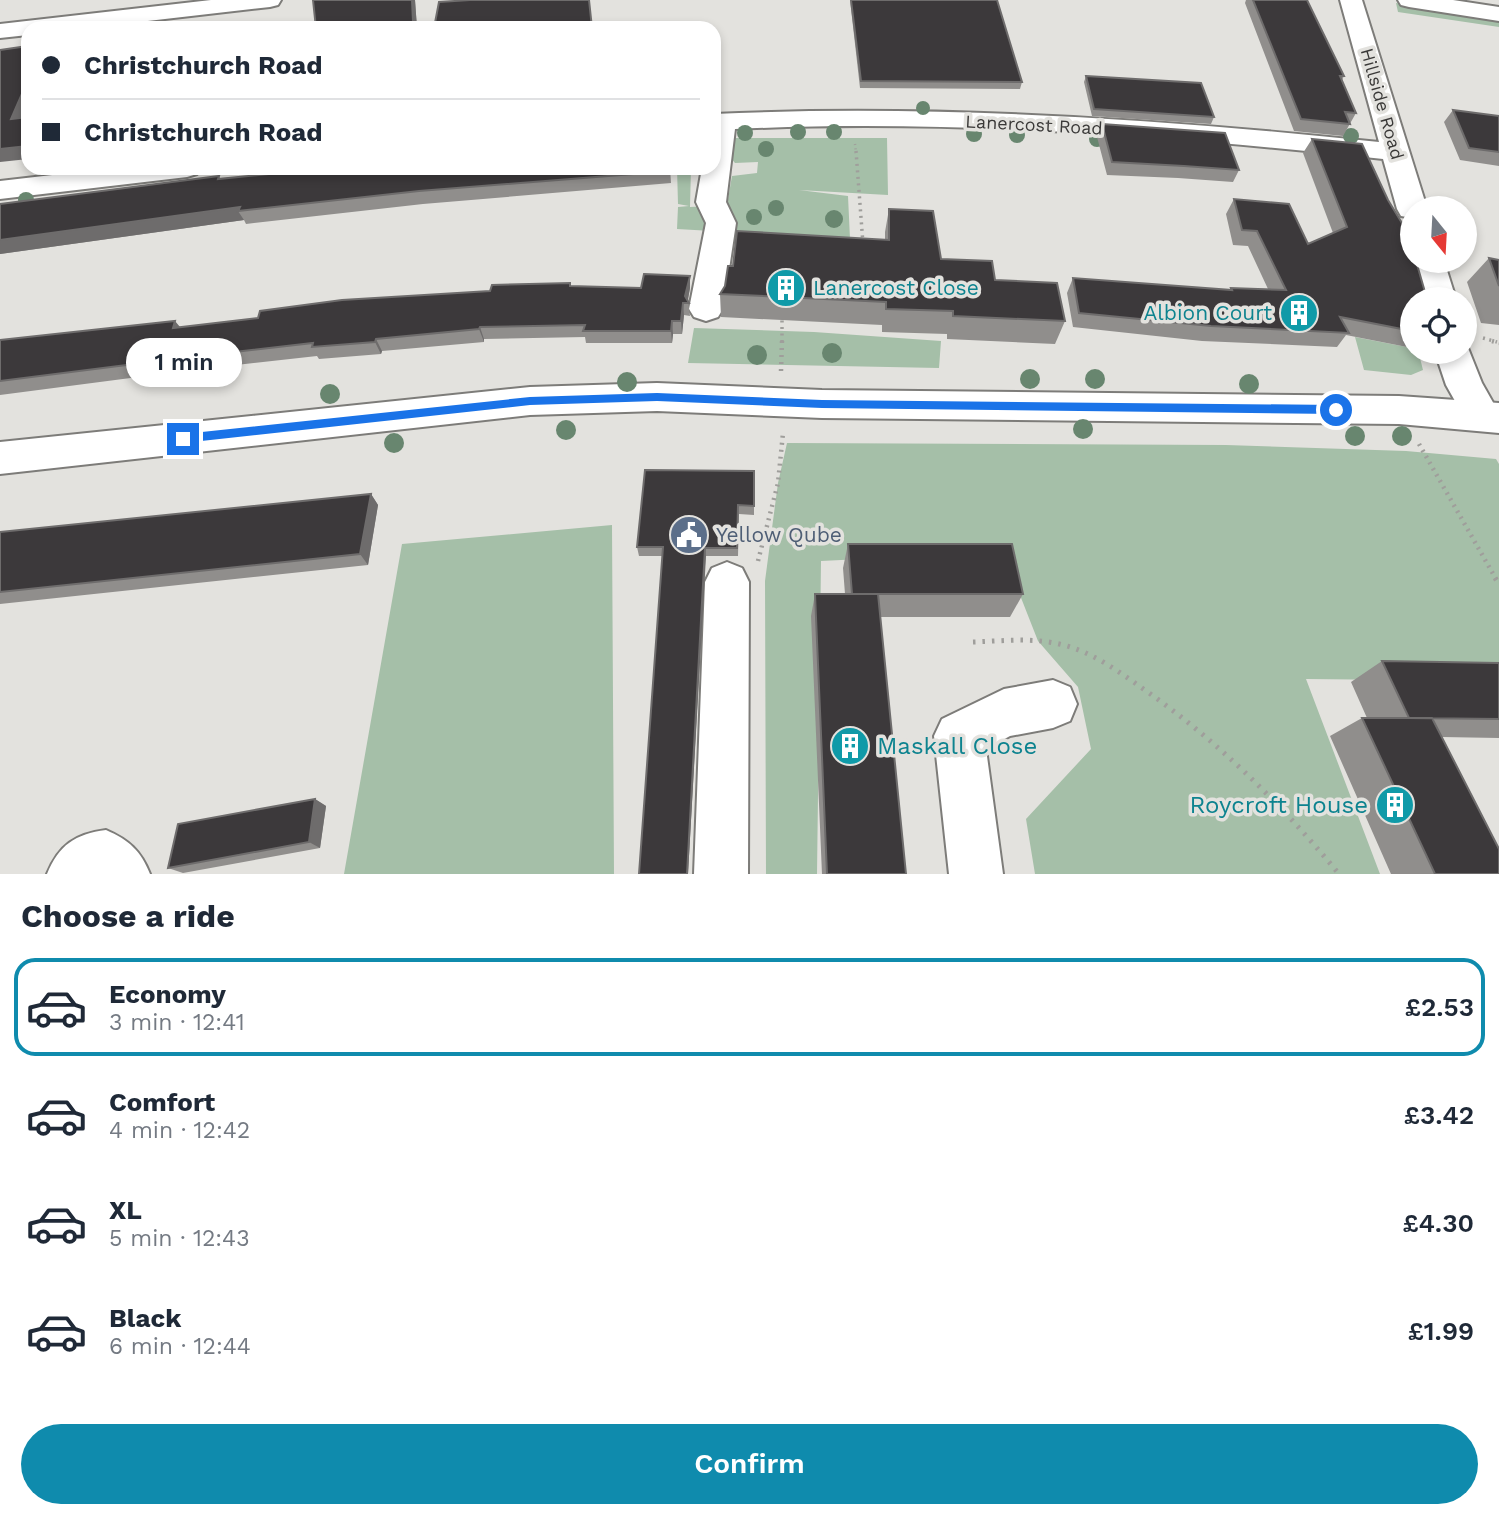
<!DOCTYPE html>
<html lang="en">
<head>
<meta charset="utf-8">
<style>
  :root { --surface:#fff; --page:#f6f6f7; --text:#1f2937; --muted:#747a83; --line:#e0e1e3; --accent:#0f8bad }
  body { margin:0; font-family:"Work Sans",sans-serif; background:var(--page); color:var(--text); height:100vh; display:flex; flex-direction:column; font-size:26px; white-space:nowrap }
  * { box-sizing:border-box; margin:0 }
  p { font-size:23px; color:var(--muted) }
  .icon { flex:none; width:38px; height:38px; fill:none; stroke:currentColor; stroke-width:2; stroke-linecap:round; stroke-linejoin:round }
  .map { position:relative; height:874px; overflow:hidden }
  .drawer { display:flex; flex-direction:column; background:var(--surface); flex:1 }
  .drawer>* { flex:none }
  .hud { position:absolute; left:21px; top:21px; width:700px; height:154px; border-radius:21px; box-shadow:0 4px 10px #0003; display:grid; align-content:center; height:154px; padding:0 21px; background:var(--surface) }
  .needle { width:46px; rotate:162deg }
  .buttons { position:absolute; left:1400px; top:196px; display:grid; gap:14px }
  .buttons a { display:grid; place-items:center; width:77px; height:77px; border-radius:50%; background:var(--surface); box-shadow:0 4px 10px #0003; font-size:35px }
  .end { position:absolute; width:32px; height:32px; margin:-16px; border:9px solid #1a73e8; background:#fff; box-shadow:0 0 0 4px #fff }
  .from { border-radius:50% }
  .bubble { position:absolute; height:49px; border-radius:24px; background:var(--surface); box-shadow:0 4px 10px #0003; font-size:23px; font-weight:600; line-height:49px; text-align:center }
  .hud b { display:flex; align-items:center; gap:24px; height:66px; font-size:26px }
  .hud b+b { border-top:2px solid var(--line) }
  .hud i { width:18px; height:18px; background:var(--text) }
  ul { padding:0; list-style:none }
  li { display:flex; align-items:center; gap:21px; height:98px; margin:0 14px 10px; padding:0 7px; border:4px solid transparent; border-radius:21px }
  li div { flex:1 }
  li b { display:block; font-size:26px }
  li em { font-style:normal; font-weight:600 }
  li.active { border-color:var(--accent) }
  li>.icon { width:63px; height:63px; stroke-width:1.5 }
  h2 { padding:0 21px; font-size:32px; line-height:84px }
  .button { display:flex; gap:14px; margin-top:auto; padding:14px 21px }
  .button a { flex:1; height:80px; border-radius:42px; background:var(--accent); color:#fff; font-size:28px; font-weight:600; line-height:80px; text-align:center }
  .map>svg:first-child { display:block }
  .green { fill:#a5bfa8 }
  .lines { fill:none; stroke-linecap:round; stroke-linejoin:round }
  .minor-casing { stroke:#7d7c79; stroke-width:4 }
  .highway-casing { stroke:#7d7c79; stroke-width:4 }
  .path-far3 { stroke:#9f9e9b; stroke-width:2.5; stroke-dasharray:1 3.5; stroke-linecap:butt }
  .path-far2 { stroke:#9f9e9b; stroke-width:3.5; stroke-dasharray:2 4.5; stroke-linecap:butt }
  .path-far1 { stroke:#9f9e9b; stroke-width:4.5; stroke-dasharray:2 5; stroke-linecap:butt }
  .path { stroke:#9f9e9b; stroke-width:5; stroke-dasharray:2.5 7; stroke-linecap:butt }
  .minor { fill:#fff; fill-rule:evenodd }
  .highway { fill:#fff; fill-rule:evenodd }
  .tree { fill:#68866f }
  .wall { fill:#908e8c }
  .shaded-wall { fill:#6e6c6c }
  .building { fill:#3c393b; stroke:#6e6c6c; stroke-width:2 }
  .route { fill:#1a73e8 }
  .labels { text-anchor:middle; stroke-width:7; stroke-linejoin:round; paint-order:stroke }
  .far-street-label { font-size:18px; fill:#3a3938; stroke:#e3e2de }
  .culture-label { font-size:21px; fill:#0d838f; stroke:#e3e2de; text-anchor:start }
  .service-label { font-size:21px; fill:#4e5e75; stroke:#e3e2de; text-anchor:start }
  .near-culture-label { font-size:24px; fill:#0d838f; stroke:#e3e2de; text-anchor:start }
</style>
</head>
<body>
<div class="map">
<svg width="1499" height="874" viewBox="0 0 1499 874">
  <rect width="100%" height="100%" fill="#e3e2de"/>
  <path class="green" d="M1396,3L1499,22V27L1398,12Z
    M714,138H887L888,195L799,190L848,196L850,239L677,229L678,207L689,206L678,204L677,168H691L690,207L727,205L732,176L757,173L758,162L735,163Z
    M694,328L814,332L941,341L939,368L688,363Z
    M1355,337L1412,348V352H1423L1420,358L1423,370L1411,375L1364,370Z
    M787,443L1226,445L1406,451L1496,459L1499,464V681L1306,679L1380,874H1035L1026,819L1091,749L1078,687L1038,641L1003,552L821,561L817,874H766L765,581L778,483Z
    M612,525L614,874H344L402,544Z"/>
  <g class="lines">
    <defs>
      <path id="minor" d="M211,0H281L278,5L270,7L87,28H28V35L0,38V24Z
        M1340,0H1362L1427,208H1412V218L1401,216L1397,209L1383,159C1171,136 949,119 735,129L726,202L736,223L723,309L718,317L706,321L694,317L689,309L706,223L696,202L702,168H714V114C935,104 1159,119 1379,142Z
        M1398,0H1453L1499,7V21L1409,7L1401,5Z
        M113,168H201L197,174L187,177L0,199V181Z
        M1412,261H1444L1456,299H1422Z
        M1466,343L1482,383L1499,413L1495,426L1482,431L1469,426L1446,385L1435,352H1465Z
        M727,562L742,568L749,582L748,874H694L705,582L712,568Z
        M1053,680L1070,687L1077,704L1070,721L1053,728L1010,736L986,749L1003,874H949L934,736L942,719L1004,689Z
        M106,830C129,840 141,851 150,874H47C59,845 75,834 106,830Z"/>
      <path id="highway" d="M657,383L822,390L1399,396L1499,403V433L1399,424L822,418L657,411L530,415L0,474V442L530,387Z"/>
    </defs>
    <use href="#minor" class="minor-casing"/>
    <use href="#highway" class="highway-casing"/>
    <path class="path-far3" d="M855,144L856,153"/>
    <path class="path-far2" d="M856,151L863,244
      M1483,338L1497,342
      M782,342V317"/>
    <path class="path-far1" d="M1492,341L1499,343
      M781,371L782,341
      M1419,444L1496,579
      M758,561L778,483L783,433"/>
    <path class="path" d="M1495,578L1499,584
      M973,642C1003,641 1034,637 1063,645C1092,652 1118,671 1142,688C1217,740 1281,804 1339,874"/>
    <use href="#minor" class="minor"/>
    <use href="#highway" class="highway"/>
  </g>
  <g class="tree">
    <circle cx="923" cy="108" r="7"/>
    <circle cx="798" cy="132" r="8"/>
    <circle cx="834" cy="132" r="8"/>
    <circle cx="745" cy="133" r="8"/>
    <circle cx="974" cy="134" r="8"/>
    <circle cx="1017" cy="135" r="8"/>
    <circle cx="1351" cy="136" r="8"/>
    <circle cx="1097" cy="139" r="8"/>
    <circle cx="766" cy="149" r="8"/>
    <circle cx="26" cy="200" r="8"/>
    <circle cx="776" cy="208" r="8"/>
    <circle cx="754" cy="217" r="8"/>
    <circle cx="834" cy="219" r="9"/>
    <circle cx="832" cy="353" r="10"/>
    <circle cx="757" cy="355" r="10"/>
    <circle cx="1030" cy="379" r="10"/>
    <circle cx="1095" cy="379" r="10"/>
    <circle cx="627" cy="382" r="10"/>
    <circle cx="1249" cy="384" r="10"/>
    <circle cx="330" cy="394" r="10"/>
    <circle cx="1083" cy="429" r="10"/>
    <circle cx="566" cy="430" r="10"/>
    <circle cx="1355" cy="436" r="10"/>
    <circle cx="1402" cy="436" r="10"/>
    <circle cx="394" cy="443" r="10"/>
  </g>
  <path class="wall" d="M415,0L417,28H316Z
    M850,0H997L1022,82L1020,89L860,88Z
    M1246,0H1307L1344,76L1342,80L1356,113L1343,136L1294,131L1245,3Z
    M1086,76L1214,117L1211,124L1092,116L1084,82Z
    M1453,110L1499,116V166L1460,160L1444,122Z
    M1102,124L1239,170L1233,182L1178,178L1107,175L1097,137Z
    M1312,139L1412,299V348L1346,335L1337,347L1202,341L1073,327L1067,293L1073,278L1229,290L1231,288L1268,289L1248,246L1233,245L1226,214L1234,199L1308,244L1333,233L1303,153Z
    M670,168L671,183L423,204L246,224L244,220L0,254V204L219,176L220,178Z
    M889,209L941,259L995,280L1065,321L1055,344L947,339V334L882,332V325L721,317L720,294L725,286L733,266L885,240V232Z
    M1489,258L1499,260V325L1481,323L1467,282Z
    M570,283L571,286L641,288H690L688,301L690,316L684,315L682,334H673L672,343H586L585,337L484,339V342L382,351L381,354L319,359L317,356L192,370L0,395V340L180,327Z
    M754,471V515L739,514L738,556H639L637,547Z
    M371,494L378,505L368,565L0,604V532Z
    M848,544L1023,594L1010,617H880L906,874H822L811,616L815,594H845L843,568Z
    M1382,661L1499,663V738L1442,737L1499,874H1391L1330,736L1362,718H1367L1351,682Z
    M315,799L326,806L320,848L183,873L168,868Z"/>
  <path class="shaded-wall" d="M412,0H415L417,28H415L413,22Z
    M28,80V113L21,131L11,119Z
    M28,146V159L0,162V149Z
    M240,207L238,211L244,220L0,254V240Z
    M690,276V288L687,303L685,296Z
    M683,303L684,315L682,334L681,321Z
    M175,321L185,333L173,328Z
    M672,321L673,334L672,343L671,331Z
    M480,327L484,339V342L479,329Z
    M376,339L382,351L381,354L375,342Z
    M371,494L378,505L368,565L360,554Z
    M705,548L706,556L688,874H687Z
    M315,799L326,806L320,848L309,842Z"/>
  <path class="building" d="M313,0H412L413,22L333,28H316Z
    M470,0H589L592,28H434L439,2Z
    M851,0H997L1022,82L861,81Z
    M1253,0H1307L1344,76H1340L1356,113L1345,112L1350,124L1301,119Z
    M28,46V80L11,119L28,117V146L0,149V50Z
    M1086,76L1201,83L1214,117L1094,109Z
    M1453,110L1499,116V152L1469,148Z
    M1102,124L1225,133L1239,170L1184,166L1112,162Z
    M1312,139L1362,144L1388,200L1408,233L1412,248V261H1416L1427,299H1412V331L1340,317L1349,333L1211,326L1079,313L1073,278L1232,290L1231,288L1286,290L1257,231L1242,230L1234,199L1289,204L1308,244L1347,227Z
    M329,168H669L670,171L419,191L238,211L240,207L0,240V204L219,176L218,179Z
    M889,209L933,211L941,259L992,261L995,280L1057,283L1065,321L953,316V311L886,309V302L720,294L725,286L728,266H733L737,231L889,240Z
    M1489,258L1499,260V286Z
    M644,274L690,276L685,296L689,303H683L681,321H672L671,331H583L585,325L480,327L479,329L376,339L375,342L312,347L313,343L182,358L0,381V340L175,321L173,328L258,318L260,311L342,300L490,291L492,285L570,283V286L641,288Z
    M645,470L754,471V506L738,505L737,548H705L687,874H639L663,547H637Z
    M371,494L360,554L0,592V532Z
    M848,544H1012L1023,594H852Z
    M815,594H878L906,874H827Z
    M1382,661L1499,663V719L1409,718Z
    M1362,718H1432L1499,849V874H1435Z
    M315,799L309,842L168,868L178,824Z"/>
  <path class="route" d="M657,393L822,400L1336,405L1342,410L1336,414L822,408L657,401L530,405L183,443L177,439L183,434L530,397Z"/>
  <defs>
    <symbol id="building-disc" viewBox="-11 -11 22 22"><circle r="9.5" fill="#0f9aa8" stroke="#e3e2de"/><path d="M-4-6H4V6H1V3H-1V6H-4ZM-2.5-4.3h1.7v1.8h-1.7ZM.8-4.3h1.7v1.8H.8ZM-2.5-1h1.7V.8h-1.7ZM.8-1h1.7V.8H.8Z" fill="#fff"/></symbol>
    <symbol id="civic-disc" viewBox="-11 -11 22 22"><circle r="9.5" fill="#5c6f8a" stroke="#e3e2de"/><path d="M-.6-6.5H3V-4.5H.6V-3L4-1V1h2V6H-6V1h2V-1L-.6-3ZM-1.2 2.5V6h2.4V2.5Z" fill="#fff"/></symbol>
  </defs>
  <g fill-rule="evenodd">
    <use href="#building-disc" x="764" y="266" width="44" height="44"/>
    <use href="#building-disc" x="1277" y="291" width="44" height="44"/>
    <use href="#civic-disc" x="667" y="513" width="44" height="44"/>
    <use href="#building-disc" x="828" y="724" width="44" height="44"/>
    <use href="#building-disc" x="1373" y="783" width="44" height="44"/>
  </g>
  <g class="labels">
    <g class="far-street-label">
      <text transform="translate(1382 104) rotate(74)" y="6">Hillside Road</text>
      <text transform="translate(1034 125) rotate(3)" y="6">Lanercost Road</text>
    </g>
    <g class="culture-label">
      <text x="813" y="295">Lanercost Close</text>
      <text x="1272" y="320" text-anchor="end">Albion Court</text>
    </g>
    <g class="service-label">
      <text x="716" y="542">Yellow Qube</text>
    </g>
    <g class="near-culture-label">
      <text x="877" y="754">Maskall Close</text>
      <text x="1368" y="813" text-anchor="end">Roycroft House</text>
    </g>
  </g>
</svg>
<div class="buttons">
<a><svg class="needle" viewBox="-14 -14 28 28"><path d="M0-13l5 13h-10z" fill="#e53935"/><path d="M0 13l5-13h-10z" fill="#747a83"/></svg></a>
<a><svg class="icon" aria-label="locate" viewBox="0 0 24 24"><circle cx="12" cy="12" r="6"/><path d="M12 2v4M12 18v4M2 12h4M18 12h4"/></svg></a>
</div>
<i class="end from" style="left:1336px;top:410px"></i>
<i class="end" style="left:183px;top:439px"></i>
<div class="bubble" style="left:126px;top:338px;width:116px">1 min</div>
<div class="hud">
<b><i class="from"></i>Christchurch Road</b>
<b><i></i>Christchurch Road</b>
</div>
</div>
<section class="drawer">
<h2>Choose a ride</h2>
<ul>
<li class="active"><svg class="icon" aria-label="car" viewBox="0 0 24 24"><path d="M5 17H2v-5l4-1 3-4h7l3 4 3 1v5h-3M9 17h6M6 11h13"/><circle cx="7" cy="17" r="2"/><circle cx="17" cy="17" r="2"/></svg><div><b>Economy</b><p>3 min · 12:41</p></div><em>£2.53</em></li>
<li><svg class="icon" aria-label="car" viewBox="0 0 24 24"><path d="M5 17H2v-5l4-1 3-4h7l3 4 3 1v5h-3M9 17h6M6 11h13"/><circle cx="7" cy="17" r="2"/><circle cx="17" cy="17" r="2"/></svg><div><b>Comfort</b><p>4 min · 12:42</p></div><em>£3.42</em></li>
<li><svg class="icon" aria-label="car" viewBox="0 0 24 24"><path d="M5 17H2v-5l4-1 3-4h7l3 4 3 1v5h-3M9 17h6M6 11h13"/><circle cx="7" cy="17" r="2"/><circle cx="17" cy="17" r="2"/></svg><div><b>XL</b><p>5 min · 12:43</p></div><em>£4.30</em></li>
<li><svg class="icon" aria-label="car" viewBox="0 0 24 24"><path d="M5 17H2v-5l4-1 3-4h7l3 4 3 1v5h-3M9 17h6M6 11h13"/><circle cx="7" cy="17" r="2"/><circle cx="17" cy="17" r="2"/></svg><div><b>Black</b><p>6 min · 12:44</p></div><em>£1.99</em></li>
</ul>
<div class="button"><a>Confirm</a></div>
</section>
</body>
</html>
